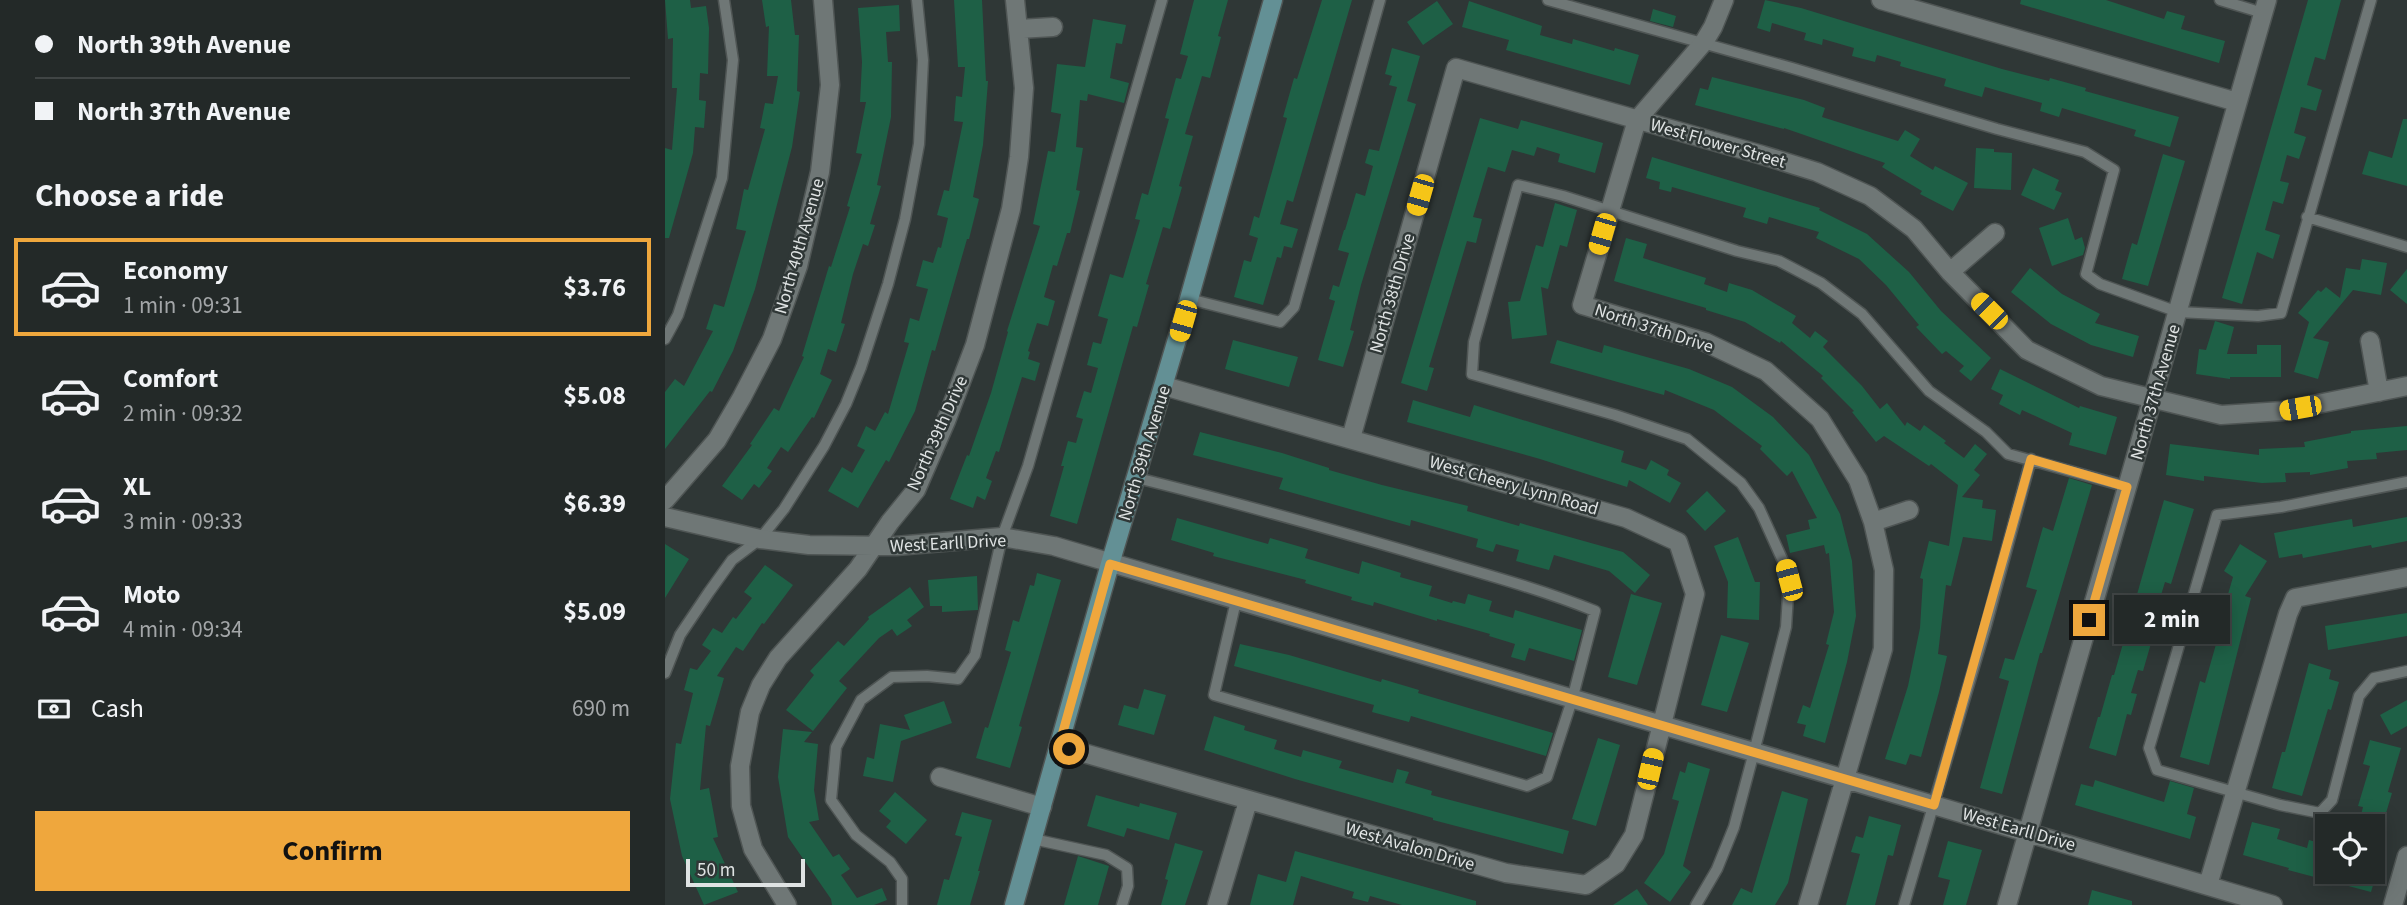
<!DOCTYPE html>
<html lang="en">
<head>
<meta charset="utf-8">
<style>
  :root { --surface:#232928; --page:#2f3534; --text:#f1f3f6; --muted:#a3a6a8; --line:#404545; --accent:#efa73d }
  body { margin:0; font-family:"Source Sans 3",sans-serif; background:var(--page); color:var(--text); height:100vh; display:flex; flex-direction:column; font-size:26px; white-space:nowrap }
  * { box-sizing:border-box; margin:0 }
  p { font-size:23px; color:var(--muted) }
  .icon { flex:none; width:38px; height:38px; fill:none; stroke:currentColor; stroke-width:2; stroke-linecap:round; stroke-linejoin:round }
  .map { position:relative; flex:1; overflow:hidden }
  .side { display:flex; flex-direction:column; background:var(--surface); width:665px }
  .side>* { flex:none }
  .top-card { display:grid; align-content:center; height:154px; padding:0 35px; background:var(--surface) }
  .tools { position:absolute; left:1650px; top:814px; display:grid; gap:14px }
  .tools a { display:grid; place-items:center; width:70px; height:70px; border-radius:0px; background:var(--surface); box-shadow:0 4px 18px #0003,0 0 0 2px var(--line); font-size:35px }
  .scale { position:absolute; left:21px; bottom:18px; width:119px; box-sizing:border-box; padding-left:7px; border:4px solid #dfe3e3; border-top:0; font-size:19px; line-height:24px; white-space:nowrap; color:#dfe3e3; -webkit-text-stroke:5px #2f3736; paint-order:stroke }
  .end { position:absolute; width:32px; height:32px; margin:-16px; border:9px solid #efa73d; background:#111; box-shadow:0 0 0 4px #111 }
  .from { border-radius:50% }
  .bubble { position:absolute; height:49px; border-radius:0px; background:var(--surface); box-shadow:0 4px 18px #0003,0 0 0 2px var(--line); font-size:23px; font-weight:700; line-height:49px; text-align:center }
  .car { position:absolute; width:21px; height:42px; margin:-21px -10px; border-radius:9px; box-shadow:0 0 5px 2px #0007; background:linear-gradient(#f5c518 24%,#345 0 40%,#f5c518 0 76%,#345 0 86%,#f5c518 0) }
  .top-card b { display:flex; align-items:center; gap:24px; height:66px; font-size:26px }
  .top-card b+b { border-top:2px solid var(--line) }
  .top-card i { width:18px; height:18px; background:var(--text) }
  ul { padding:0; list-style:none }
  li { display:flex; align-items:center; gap:21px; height:98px; margin:0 14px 10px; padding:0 21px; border:4px solid transparent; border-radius:0px }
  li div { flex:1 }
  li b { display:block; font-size:26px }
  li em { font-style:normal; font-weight:700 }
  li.on { border-color:var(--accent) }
  li>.icon { width:63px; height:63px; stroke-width:1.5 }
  h2 { padding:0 35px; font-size:32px; line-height:84px }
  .pay { display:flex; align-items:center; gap:18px; height:77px; padding:0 35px; font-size:26px }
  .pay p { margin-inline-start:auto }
  .action { display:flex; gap:14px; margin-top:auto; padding:14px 35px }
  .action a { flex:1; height:80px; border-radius:0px; background:var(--accent); color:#111; font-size:28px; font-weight:700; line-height:80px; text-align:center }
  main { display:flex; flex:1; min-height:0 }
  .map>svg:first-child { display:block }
  .building { fill:#1e6046 }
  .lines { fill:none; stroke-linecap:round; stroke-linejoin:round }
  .lane-casing { stroke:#4f5554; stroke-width:13 }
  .street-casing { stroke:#4f5554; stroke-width:21 }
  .secondary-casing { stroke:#4f5554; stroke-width:21 }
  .lane { stroke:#6f7776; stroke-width:10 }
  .street { stroke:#6f7776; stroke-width:18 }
  .secondary { stroke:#639095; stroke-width:18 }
  .route { stroke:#efa73d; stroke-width:9 }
  .labels { text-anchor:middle; stroke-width:5; stroke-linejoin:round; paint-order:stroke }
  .street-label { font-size:18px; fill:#dfe3e3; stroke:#2f3736 }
</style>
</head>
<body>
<main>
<section class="side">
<div class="top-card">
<b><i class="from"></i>North 39th Avenue</b>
<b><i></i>North 37th Avenue</b>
</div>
<h2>Choose a ride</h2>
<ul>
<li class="on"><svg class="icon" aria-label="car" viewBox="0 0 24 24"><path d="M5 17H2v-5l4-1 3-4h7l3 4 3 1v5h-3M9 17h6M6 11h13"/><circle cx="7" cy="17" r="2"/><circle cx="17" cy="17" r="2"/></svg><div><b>Economy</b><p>1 min · 09:31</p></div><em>$3.76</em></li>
<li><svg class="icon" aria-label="car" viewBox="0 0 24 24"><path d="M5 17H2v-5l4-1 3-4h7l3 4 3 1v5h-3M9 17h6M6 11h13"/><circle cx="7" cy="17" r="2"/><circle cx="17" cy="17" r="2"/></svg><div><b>Comfort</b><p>2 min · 09:32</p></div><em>$5.08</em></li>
<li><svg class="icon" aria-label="car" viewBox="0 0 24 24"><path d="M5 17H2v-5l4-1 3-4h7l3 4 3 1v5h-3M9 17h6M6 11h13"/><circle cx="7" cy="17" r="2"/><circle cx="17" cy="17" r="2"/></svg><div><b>XL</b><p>3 min · 09:33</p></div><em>$6.39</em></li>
<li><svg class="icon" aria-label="car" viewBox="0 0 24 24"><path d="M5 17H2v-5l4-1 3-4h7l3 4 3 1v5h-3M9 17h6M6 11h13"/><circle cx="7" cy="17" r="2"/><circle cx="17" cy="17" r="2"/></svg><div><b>Moto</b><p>4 min · 09:34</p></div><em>$5.09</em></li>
</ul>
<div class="pay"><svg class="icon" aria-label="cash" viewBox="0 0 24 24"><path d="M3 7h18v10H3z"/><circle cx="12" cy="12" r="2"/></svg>Cash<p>690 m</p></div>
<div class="action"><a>Confirm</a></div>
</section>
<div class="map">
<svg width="1742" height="905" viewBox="0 0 1742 905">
  <rect width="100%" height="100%" fill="#2f3736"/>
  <path class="building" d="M0,0H25L26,8L41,6L44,28L43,74L35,73L34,100L41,101L39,128L30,127L28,153L4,238H0V148L7,150L12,88H7L8,38L3,39Z
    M97,0H126L130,35H134L132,91L135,92L127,147L90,289L68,351L47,392L45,391L0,449V392L10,379L19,386L48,331L41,329L49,304L59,307L81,231L71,229L79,189L83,190L100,129L95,128L100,103L108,104L113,76H102L104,26L101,27Z
    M289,0H317L321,81H323L318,145L308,197L314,199L304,239H302L270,351L267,350L250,411L224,462L221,460L193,508L163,491L177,467L187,473L200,450L192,446L201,426L210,431L220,412L223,414L244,343L239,342L245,318L254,321L263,289L251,286L258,260L268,263L273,247L276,248L283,218L272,215L279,190L284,191L298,122L289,121L291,96L297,97L300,67H293Z
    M529,0H563L553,36L556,37L545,78L537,76L520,134L528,136L514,186L517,187L505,229L498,227L481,284L484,285L472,327L468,326L412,524L385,516L399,466H396L403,441L411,443L418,419L411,417L419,391L426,393L433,368L422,365L428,342L436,344L443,319L433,316L445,274L458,278L475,220L470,219L477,193L483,195L504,119L500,118L511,78L516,79L523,56L515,54Z
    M657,0H687L628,202L622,200L615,224L633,229L627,248L619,246L616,258L612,257L598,305L569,297L579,260L586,262L593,238L584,235L589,216L594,218L622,118L618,117L629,78L632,79Z
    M1100,0L1136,8L1337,69L1384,81L1385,78L1421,88L1420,91L1514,117L1505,147L1469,136L1471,130L1397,108L1394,117L1375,111L1377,103L1320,87L1317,97L1279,86L1281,79L1235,66L1236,62L1212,55L1210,62L1187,56L1189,48L1158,39L1157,45L1139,40L1141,33L1107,23L1105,32L1092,28Z
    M1356,0H1441L1499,19L1502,11L1520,16L1516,29L1560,41L1554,63L1355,4Z
    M1643,0H1676L1660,60L1650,57L1642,85L1657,90L1651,111L1636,107L1629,133L1641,137L1634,159L1622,155L1615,181L1624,183L1618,204L1608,201L1600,230L1615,235L1608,259L1592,252L1577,304L1557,298Z
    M772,1L788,24L758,45L742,22Z
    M804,1L877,26L875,35L907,44L908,39L949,51L950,48L974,55L965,85L841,50L844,40L797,27Z
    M234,5L235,31L221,32L223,62H227L226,117L212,185L216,186L205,224L210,225L203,246L198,244L188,274L176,323L180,324L171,352L163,349L155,374L167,380L149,418L147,417L123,452L116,447L102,468L107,471L94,488L89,484L77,500L57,486L87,445L85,444L109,408L114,411L139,357L137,356L164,266L166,267L185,207L182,206L197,154L191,153L201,102H195L197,62L193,8Z
    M988,9L1011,16L1008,27L985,21Z
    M428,19L461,25L457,44L451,43L445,78L464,83L459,103L423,94L422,101L415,100L411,147L418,148L411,190L415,191L405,233H402L392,266L388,265L379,297L390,301L383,326L372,323L363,351L365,352L363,359L375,363L370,381L357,377L334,452L331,451L321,478L327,481L320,500L312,496L308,508L285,499L302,455L304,456L326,393L343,332L342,331L375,226L368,224L383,151L390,152L396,114L386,112L392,64L420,67Z
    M727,48L755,56L742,101L751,104L696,285L685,330L689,331L678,367L653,360L670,301L664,299L668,285L674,287L684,253L673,250L679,230H680L691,193L700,196L708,166L700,163L704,149L714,151L732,87L724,85L727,76L720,74Z
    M1047,77L1139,100L1160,108L1157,117L1233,141L1240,130L1255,139L1245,156L1268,170L1270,166L1303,183L1288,211L1255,194L1257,191L1217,167L1220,163L1119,128V129L1030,105L1035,88L1043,90Z
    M815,118L853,129L856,120L938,143L930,173L893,162L895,154L872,147L869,156L847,150L840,172L823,167L808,217L817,219L811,243L802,241L764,367L769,368L762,391L736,383Z
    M1738,119H1742V186L1697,174L1704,151L1727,158Z
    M1311,148L1329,149V152L1347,153L1346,190L1309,188Z
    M1498,154L1520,161L1483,286L1457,279L1467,243L1472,245Z
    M987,157L1155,208L1154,210L1202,234L1244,272L1276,311L1326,358L1306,381L1294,371L1299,366L1281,351L1277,354L1251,327L1254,325L1221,285L1194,259L1151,238L1154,232L1104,217L1102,224L1078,217L1081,208L1007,187L1006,192L994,189L995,182L981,178Z
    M1368,168L1394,180L1390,190L1397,193L1389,210L1356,195Z
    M890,203L912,210L902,247L895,245L883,289L876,287L882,335L847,339L843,302L855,301L871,245L878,247Z
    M1403,218L1410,240L1417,237L1420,248L1418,255L1387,266L1374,228Z
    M961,238L982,244L978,258L1041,278L1039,284L1062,292L1064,283L1087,290L1131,316L1127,323L1145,338L1150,331L1163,341L1158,347L1197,386L1215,409L1222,403L1240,426L1242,422L1255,431L1259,425L1281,441L1279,443L1299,458L1310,444L1322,454L1309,470L1315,475L1297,497L1318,500L1317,508L1331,510L1327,541L1298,537L1286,586L1281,585L1273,654L1282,656L1274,692L1256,757L1245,754L1241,765L1220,759L1243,686L1255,628L1258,579L1255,578L1264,541L1284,546L1293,485L1266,464L1264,466L1219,436L1211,442L1187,412L1189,411L1156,378L1158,376L1116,341L1115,343L1080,322L1041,310V308L949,281Z
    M1697,259L1722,263L1716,295L1688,290L1648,338L1664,342L1653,379L1629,372L1644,322L1633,313L1653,290L1656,292L1661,287L1675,298L1681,268L1695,270Z
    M1365,268L1397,294L1435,314L1430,323L1474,336L1468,357L1426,345L1386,324L1346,292Z
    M1742,269V304L1725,290Z
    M1550,321L1569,327L1562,354H1592V345H1616V377H1565V379L1531,374L1534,349L1541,350Z
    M568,340L633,357L624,387L560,369Z
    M892,340L937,353L939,345L1024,369L1067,387L1108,417L1144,455L1175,514L1187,561L1191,616L1182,662L1160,743L1138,736L1141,725L1132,723L1138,705L1145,708L1164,645L1161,644L1169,612L1164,553L1161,554L1159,545L1125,553L1121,535L1145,529L1143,520L1152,518L1127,471L1122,476L1095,449L1097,446L1049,410L1000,390L999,395L885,363Z
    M1335,369L1414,408L1415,406L1452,417L1441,455L1404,445L1407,433L1357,410L1355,415L1334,404L1338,395L1326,389Z
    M748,400L805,417L809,405L959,451L956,462L981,470L986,460L1004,470L1002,475L1016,483L1005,503L964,480L962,487L875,459L742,422Z
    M1742,426V450L1711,453L1712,459L1682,461L1683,468L1645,475V472L1620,473L1621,482L1597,483L1539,476V481L1501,475L1505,444L1594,455V449L1640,447L1639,442L1686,433V431Z
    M535,432L617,453L664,468V470L717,485L803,506L802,511L854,526L855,523L958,552L985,575L970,593L944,571L889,555L884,570L851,561L854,550L831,544L828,552L811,547L813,539L746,520L745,526L614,489L618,478L528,455Z
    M1404,478L1427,485L1377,653H1375L1337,794L1315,788L1344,681L1334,678L1340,658L1349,660L1372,590L1361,587L1378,527L1388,531Z
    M1042,491L1061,511L1040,531L1021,511Z
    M1499,500L1529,509L1506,584L1500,582L1493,605L1505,609L1500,629L1491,626L1478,671L1473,670L1466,693L1472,694L1466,715L1462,714L1451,756L1424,748L1433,717H1435L1447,675H1449Z
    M1742,517V541L1707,548L1706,545L1638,558L1637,554L1614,558L1609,533L1687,519L1688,527Z
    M512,518L603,544L605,538L643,549L640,558L694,574L697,561L736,573L735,577L767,586L764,596L787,603L788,601L800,604L803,594L827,601L824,611L848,618L850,610L917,630L909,661L864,648L860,661L846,657L850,644L824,636L825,634L772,619V621L709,602L708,606L686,600L687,597L640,583L641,580L548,556L549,553L506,540Z
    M1073,537L1090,582H1095L1094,620L1062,618L1063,582L1049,546Z
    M0,544L24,559L0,598Z
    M1575,544L1602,561L1580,596L1586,598L1544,765L1515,757L1535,681L1540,683L1557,623L1555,622L1568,577L1559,571Z
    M100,565L128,585L99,624L97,623L78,651L71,647L52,676L59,678L45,726L41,725L35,790L44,788L53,837L48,838L73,892L39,905L17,856L5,799L11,743L16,744L28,693L19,690L25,668L32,670L46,651L37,645L48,628L57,633L68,617L71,619L87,598L79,592Z
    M372,573L396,580L354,726L357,727L345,768L311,758L320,727L323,728L346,652L340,650L348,620L354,622L365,585L369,586Z
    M312,576L313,610L277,612V606H265L263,580Z
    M245,587L259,607L242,620L247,626L232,636L227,629L214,638L174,681L182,688L148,731L121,710L149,675L145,671L173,641L179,646L204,619L203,617Z
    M966,594L997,603L972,685L943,677Z
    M1742,613V636L1663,650L1660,626Z
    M1056,635L1084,643L1062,712L1036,705Z
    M575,644L624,655L716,682L717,679L754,690L753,693L888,733L881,756L746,716L744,722L707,712L709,705L569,666Z
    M1644,663L1666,670L1664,679L1674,682L1666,710L1663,709L1637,796L1607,788L1617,752H1620Z
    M479,689L501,695L489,735L453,725L459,705L473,709Z
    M1742,700V726L1726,735L1715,715Z
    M279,701L287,723L236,741L228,782L198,776L202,757L209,759L215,724L245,730L239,715Z
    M549,716L580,726L579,730L612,740L609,749L636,757L638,750L677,761L674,768L728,783L732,769L744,772L740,783L767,791L766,795L904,831L898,854L768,820V818L630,779L539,750Z
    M118,729L147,732L139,742L153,744L149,790L154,820L144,822L168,857L174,854L185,869L176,875L192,898L217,888L222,900L209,905H167L166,899L123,837L113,777Z
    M933,738L955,745L931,826L907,819Z
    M1705,740L1736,748L1723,792L1727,793L1716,830L1694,823L1698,807L1693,806L1705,766L1698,764Z
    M1023,762L1045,769L1018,866L1026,872L1005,902L979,883L999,854L1014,801L1007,799L1015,771L1020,773Z
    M1430,780L1499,802L1505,781L1529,788L1522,814L1531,817L1525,839L1410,805L1416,784L1428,787Z
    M1117,791L1143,799L1123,883L1110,905H1067L1076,888L1087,893Z
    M230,792L262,820L241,844L221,827L226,821L214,811Z
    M431,795L474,807L475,803L512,813L504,840L462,828L459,837L422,826Z
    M297,812L327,820L313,871H315L305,905H272L279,879L284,880L297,837L290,835Z
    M1204,816L1236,825L1228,856L1223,855L1210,905H1181L1195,854L1186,852L1191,836L1198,838Z
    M1587,822L1615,829L1612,839L1642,848L1644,840L1662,845V872H1712L1706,892L1623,870L1624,868L1578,855Z
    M1283,841L1317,850L1301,905H1278L1285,880L1273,877Z
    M510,843L538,851L520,905H496L503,880L500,879Z
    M630,851L811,901V905H737L705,896L703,902L687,898L689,892L636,876L628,905H585L593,874L621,882Z
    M413,856L444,866L433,905H399Z
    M972,889L983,905H948Z
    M1427,890L1467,901V905H1423Z"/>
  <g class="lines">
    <defs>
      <path id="lane" d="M883,0L1127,68L1332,129L1420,152L1449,170L1421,274L1435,284L1513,312L1593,316L1616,313L1706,0
        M1555,0L1598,13
        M1642,217L1742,247
        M524,299L615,322L629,307L715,0
        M0,339L13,315L57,178L68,60L59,0
        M472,478C562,500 651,525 741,551C804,570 868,586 930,611L907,700L882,777L862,786L549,695L571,601
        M1742,482L1616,507L1552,515L1484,748L1492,770L1615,805L1655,813L1667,800L1694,696L1709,678L1742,671
        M0,673L15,635L44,592L67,560L95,539L119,509L159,446L181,404L196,367L223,284L240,219L254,144L258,60L252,0
        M368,839L441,855L462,868L463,886L457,905
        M237,905V879L225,862L191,835L166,800L171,747L196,700L227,677L262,676L293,679L310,655L337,537L363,466L497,0
        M1031,905L1052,869L1069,827L1089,752L1121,627L1124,580L1118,561L1094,508L1076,483L1022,439L950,415L807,374L809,342L853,185L898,196L1072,251L1114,261L1156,283L1197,314L1264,391L1321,432L1343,454L1463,487
        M1239,905L1321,626L1366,459"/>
      <path id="street" d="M1059,0L1048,27L1039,42L972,120L917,305L1040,342L1101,371L1155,419L1193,480L1208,522L1219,570L1218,649L1143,905
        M1216,0L1572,102
        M354,29L388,27
        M1285,272L1330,233
        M1705,341L1714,392
        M686,438L791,68L1097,155L1152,172L1205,196L1249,229L1285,272L1362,350L1436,386L1556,415L1618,411L1742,386
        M0,500L52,440L77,397L107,339L133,266L155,172L165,85L158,0
        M0,517L95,539L144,545L231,546L337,537L389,546L1608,905
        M1208,522L1244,510
        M394,746L841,873L921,885L951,864L969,835L1030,594L1013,542L961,518L499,386
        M275,777L377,807
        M1543,885L1623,614L1630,598L1742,577
        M122,905L88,849L76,806L75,766L85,712L96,685L113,658L193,569L225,522L251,490L281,421L310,345L346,209L354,157L359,88L350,0
        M552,905L583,801
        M1342,905L1602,0
        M1728,905L1742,856"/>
      <path id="secondary" d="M349,905L445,564L524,299L608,0"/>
    </defs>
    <use href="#lane" class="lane-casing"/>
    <use href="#street" class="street-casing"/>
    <use href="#secondary" class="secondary-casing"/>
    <use href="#lane" class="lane"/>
    <use href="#street" class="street"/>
    <use href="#secondary" class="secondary"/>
  </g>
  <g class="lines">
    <path class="route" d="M404,749L394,746L445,564L1269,805L1366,459L1462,487L1424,620"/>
  </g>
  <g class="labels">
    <g class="street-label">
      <text transform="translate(1053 143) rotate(16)" y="6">West Flower Street</text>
      <text transform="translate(134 246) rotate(-74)" y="6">North 40th Avenue</text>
      <text transform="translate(727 293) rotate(-74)" y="6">North 38th Drive</text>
      <text transform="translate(989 328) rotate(18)" y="6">North 37th Drive</text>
      <text transform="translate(1490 392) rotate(-74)" y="6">North 37th Avenue</text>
      <text transform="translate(272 433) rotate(-66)" y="6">North 39th Drive</text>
      <text transform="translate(479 453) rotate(-73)" y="6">North 39th Avenue</text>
      <text transform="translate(849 485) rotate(16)" y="6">West Cheery Lynn Road</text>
      <text transform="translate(283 543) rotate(-3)" y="6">West Earll Drive</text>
      <text transform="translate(1354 829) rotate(16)" y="6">West Earll Drive</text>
      <text transform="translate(745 846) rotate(16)" y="6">West Avalon Drive</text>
    </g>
  </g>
</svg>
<div class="tools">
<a><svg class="icon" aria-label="locate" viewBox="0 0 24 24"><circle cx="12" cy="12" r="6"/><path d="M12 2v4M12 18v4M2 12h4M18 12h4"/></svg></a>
</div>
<div class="scale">50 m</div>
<i class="end from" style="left:404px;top:749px"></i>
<i class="end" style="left:1424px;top:620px"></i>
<div class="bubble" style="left:1449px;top:595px;width:116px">2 min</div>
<i class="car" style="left:755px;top:195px;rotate:196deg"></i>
<i class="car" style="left:937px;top:234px;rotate:196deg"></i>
<i class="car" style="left:1324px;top:311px;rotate:315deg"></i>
<i class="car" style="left:518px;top:321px;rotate:196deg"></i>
<i class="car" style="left:1635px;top:408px;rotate:260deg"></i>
<i class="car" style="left:1124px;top:580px;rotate:345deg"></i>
<i class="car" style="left:985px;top:769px;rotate:13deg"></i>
</div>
</main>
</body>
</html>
